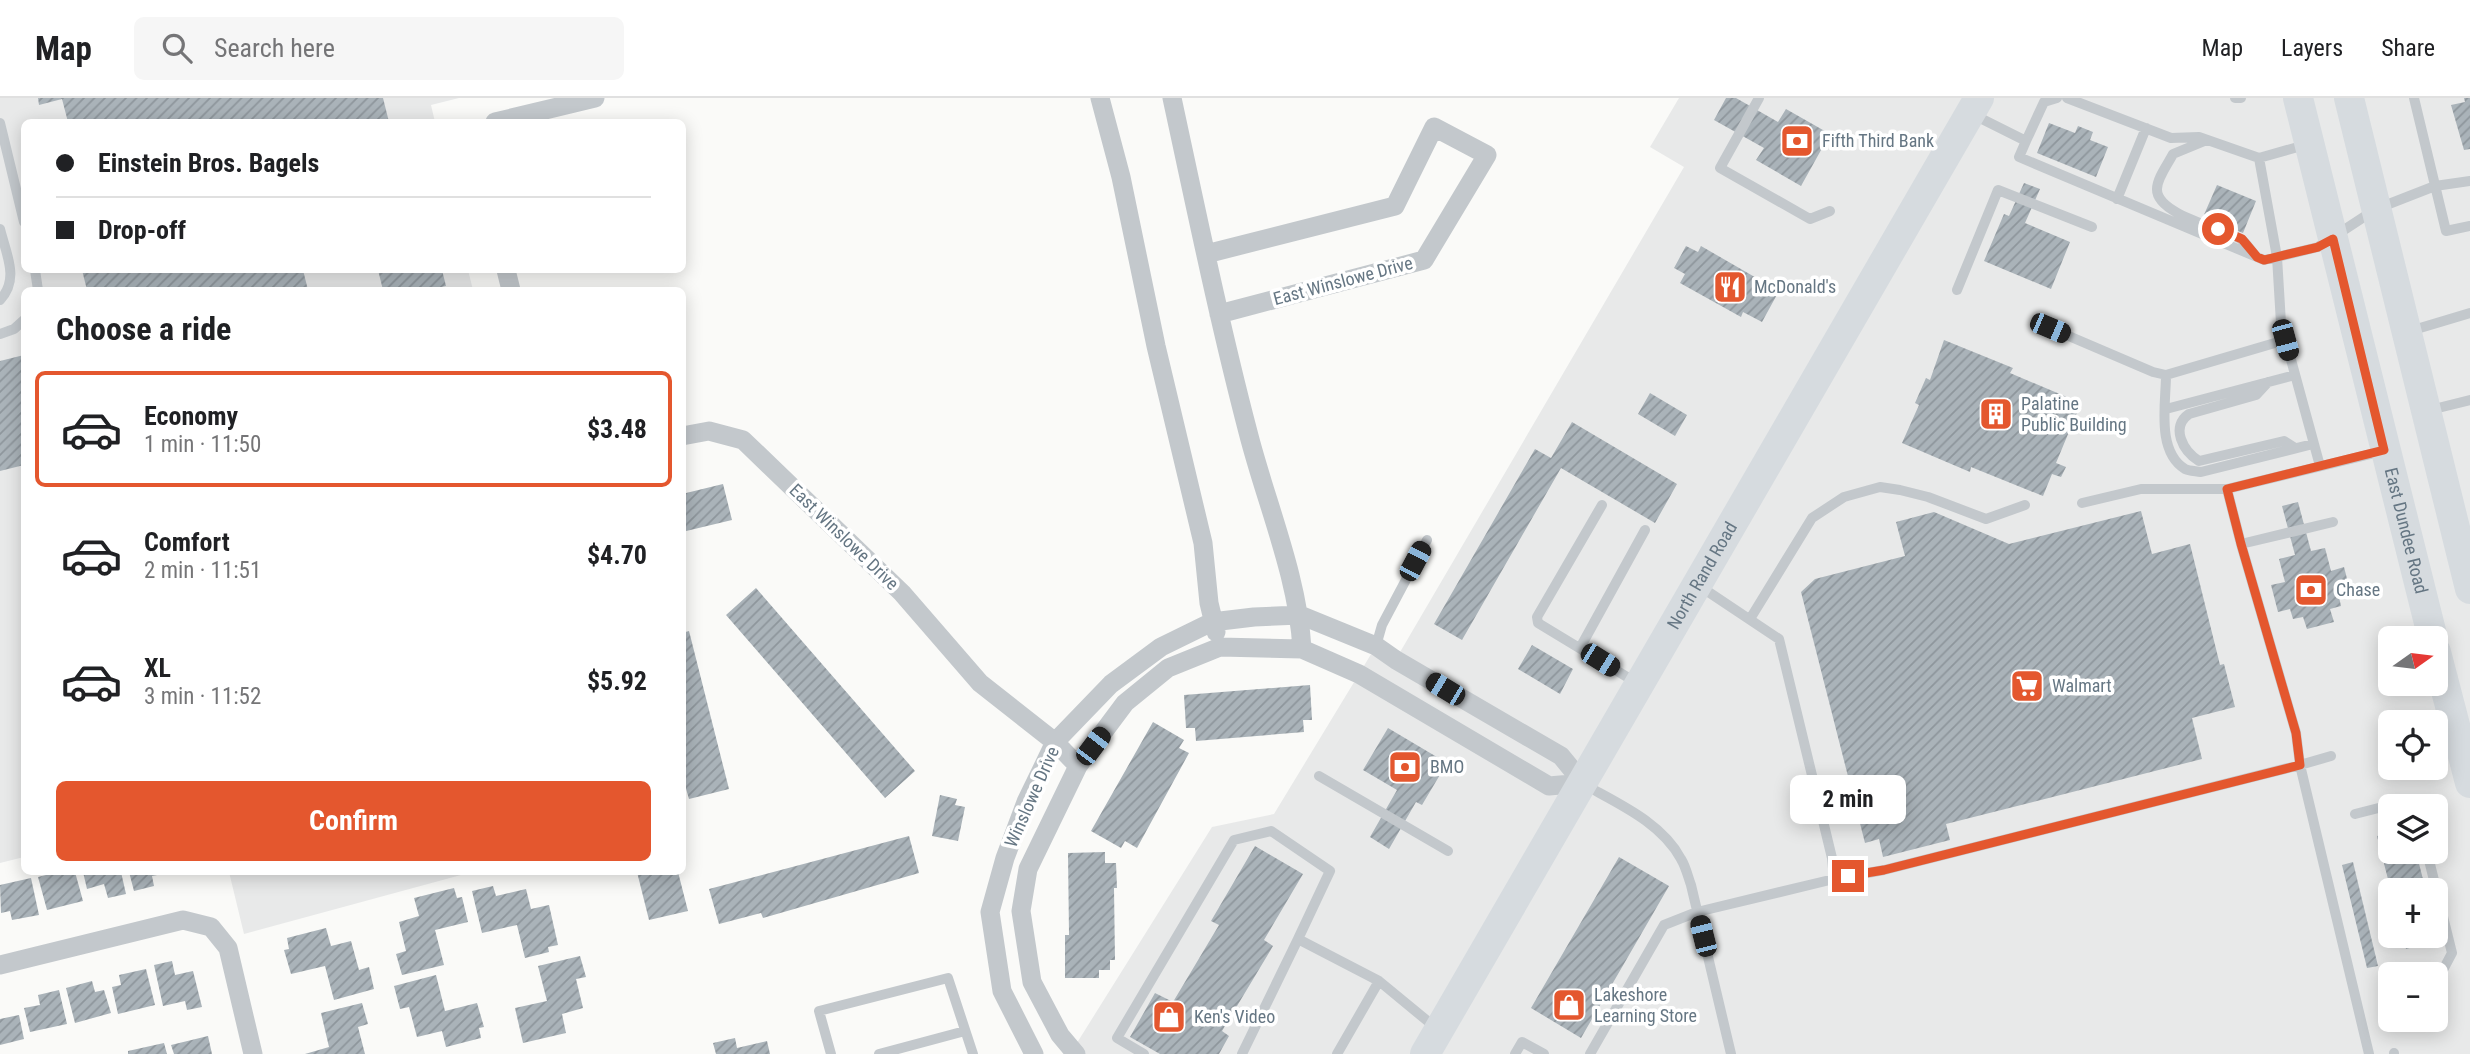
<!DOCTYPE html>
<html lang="en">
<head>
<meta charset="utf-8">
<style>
  :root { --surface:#fff; --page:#f6f6f6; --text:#202124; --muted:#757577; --line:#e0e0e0; --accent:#e4572e }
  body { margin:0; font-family:"Roboto Condensed",sans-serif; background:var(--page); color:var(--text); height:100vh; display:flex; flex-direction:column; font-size:26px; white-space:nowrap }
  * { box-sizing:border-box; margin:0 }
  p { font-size:23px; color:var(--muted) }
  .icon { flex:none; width:38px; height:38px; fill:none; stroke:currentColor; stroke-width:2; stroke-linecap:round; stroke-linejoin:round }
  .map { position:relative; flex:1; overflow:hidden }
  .sheet { position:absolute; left:21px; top:189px; width:665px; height:588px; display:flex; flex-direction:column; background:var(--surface); border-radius:10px; box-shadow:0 4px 18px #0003 }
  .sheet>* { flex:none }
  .guide { position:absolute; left:21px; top:21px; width:665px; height:154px; border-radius:10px; box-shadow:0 4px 18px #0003; display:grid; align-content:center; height:154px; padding:0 35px; background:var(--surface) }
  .needle { width:46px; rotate:76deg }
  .tools { position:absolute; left:2378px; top:528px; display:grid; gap:14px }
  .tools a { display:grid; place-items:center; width:70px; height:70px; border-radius:10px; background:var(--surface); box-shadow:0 4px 18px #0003; font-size:35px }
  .end { position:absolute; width:32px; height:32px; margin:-16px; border:9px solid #e4572e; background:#fff; box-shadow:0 0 0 4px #fff }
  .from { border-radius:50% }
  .bubble { position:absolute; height:49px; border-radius:10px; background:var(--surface); box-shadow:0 4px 18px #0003; font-size:23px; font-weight:700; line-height:49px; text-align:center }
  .car { position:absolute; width:21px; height:42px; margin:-21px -10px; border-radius:9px; box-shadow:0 0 5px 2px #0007; background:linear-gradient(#222 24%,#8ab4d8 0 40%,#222 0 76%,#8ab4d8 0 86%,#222 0) }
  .guide b { display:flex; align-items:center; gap:24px; height:66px; font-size:26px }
  .guide b+b { border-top:2px solid var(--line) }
  .guide i { width:18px; height:18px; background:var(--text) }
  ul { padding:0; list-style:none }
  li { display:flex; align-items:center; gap:21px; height:116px; margin:0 14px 10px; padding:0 21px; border:4px solid transparent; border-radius:10px }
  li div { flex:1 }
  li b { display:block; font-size:26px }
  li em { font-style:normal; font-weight:700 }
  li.selected { border-color:var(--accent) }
  li>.icon { width:63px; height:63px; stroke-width:1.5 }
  h2 { padding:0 35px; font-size:32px; line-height:84px }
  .primary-button { display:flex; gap:14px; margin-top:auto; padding:14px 35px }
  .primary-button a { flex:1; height:80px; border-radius:10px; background:var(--accent); color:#fff; font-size:28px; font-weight:700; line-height:80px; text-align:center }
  header { display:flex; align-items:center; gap:42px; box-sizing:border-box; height:98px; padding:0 35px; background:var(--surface); border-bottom:2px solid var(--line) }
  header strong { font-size:33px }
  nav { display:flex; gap:38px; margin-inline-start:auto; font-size:24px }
  .search { width:490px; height:63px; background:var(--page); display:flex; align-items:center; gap:18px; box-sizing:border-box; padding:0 24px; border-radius:10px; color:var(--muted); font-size:26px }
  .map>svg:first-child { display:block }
  .built { fill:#e8e9e9; fill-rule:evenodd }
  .building { fill:url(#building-hatch) }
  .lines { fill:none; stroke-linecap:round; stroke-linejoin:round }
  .service { stroke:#c3c8cc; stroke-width:10 }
  .minor { stroke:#c3c8cc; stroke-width:19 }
  .primary { stroke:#d6dbdf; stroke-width:30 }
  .route { stroke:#e4572e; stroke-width:9 }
  .labels { text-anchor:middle; stroke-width:7; stroke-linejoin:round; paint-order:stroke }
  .poi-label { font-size:18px; fill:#657683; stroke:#fff; text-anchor:start }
  .street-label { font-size:18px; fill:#657683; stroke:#fff }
</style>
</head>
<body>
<header>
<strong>Map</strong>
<div class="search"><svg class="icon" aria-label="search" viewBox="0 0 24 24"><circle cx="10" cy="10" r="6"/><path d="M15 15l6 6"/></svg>Search here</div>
<nav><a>Map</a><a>Layers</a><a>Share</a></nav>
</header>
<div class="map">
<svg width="2470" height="956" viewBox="0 0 2470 956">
  <defs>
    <pattern id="building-hatch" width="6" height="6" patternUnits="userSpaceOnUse" patternTransform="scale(1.75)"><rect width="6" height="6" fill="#aab3b9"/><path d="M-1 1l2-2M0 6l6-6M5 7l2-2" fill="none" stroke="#8e969c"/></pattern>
  </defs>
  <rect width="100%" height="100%" fill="#fafaf8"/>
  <path class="built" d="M0,0H459L431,7L435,24H24V172H468L473,192H24V759L0,765Z
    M1679,0H2470V956H1070L1212,729L1274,716L1376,548L1396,561L1684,69L1650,49ZM2390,541H2436V586H2390ZM2390,625H2436V670H2390ZM2390,709H2436V754H2390ZM2390,793H2436V838H2390ZM2390,877H2436V922H2390Z
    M229,774H472L244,836Z"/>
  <path class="building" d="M38,0H383L389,24H68L62,1L39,7Z
    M1726,0H1736L1778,24L1786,11L1830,36L1801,88L1756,62L1764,50L1714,22Z
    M2464,0H2470V51L2464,52L2451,7L2465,4Z
    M2049,25L2075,35L2078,28L2093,34L2090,42L2108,49L2096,79L2037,55Z
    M2024,85L2040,91L2025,125L2070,144L2051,191L1984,163L2004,116L2009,118Z
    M2217,87L2256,103L2243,135L2203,119Z
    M1686,148L1698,154L1701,148L1779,193L1762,224L1743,214L1741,219L1680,185L1685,176L1674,170Z
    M82,172H303L308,192H87Z
    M378,172H442L446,188L427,192H383Z
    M1944,242L2013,270L2010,275L2081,305L2056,365L2066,369L2061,379L2052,376L2043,398L1971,369L1970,374L1902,345L1919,307L1915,305L1926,280L1930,282Z
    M24,257V367L0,373V263Z
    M1650,295L1687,317L1675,338L1638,316Z
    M1572,324L1677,386L1655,425L1561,370L1462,542L1434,526L1535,351L1551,360Z
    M723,386L732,422L682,434V396Z
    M2298,404L2311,453L2325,450L2331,473L2344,469L2351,496L2339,499L2341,508L2330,511L2334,524L2307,531L2303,519L2293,521L2290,511L2278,514L2271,487L2285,484L2279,461L2295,457L2282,408Z
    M2141,413L2152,456L2190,446L2220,567L2224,566L2235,609L2192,620L2202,661L1946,726L1950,742L1883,759L1879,741L1865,745L1801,494L1815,481L1905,458L1896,424L1934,414L2009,446Z
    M756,490L915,673L885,700L726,517Z
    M689,533L729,691L689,701L682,677V535Z
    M1532,547L1573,571L1560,596L1518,571Z
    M1310,587L1312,622H1303L1304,634L1196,643L1195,630H1186L1184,597Z
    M1153,624L1184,642L1179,650L1189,655L1137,750L1125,743L1121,750L1091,733Z
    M1388,630L1447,665L1422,707L1416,704L1389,751L1370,739L1397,692L1363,672Z
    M940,697L957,701L955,707L965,709L958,743L932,738Z
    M2390,726V754H2416L2426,793H2391L2377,738L2388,735L2386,727Z
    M909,738L919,775L763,820L761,815L719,826L709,791Z
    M1255,748L1303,776L1264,842L1273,848L1222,933L1229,938L1219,956H1160L1130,939L1155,895L1173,904L1219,827L1211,823Z
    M1105,754V765H1116L1117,790H1114L1115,862H1110V872H1099V880H1065V837H1069L1068,755Z
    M1619,759L1669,788L1581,940L1531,910Z
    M2353,764L2378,868L2367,870L2342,767Z
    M58,774H75L83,803L47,812L38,779Z
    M83,774H121L126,796L108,800L104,786L87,791Z
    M129,774H167V775L152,778L154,788L134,793Z
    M637,774H678L688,813L649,822Z
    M31,780L39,817L12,822L10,813L1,815L0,787Z
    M493,788L496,798L526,791L531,811L549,807L558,847L548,849L549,854L525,860L517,827L482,835L472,793Z
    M454,790L457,800L462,799L468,824L435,832L444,867L402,877L396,856L406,853L399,824L419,818L414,800Z
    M326,830L331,848L351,843L359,872L369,869L374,891L334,902L325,868L291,876L284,852L289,851L287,840Z
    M2403,838H2415L2417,848L2406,851Z
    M580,858L586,879L576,881L583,910L562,916L566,935L523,945L515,910L547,903L538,868Z
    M172,863L175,877L193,873L202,909L187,912L185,903L163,908L154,867Z
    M146,871L155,907L118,916L112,889L121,887L119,877Z
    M436,877L445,913L477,905L484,929L479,930L481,940L446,949L442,933L417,939L409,909L400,911L394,888Z
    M92,883L95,894L104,892L111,915L75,925L66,890Z
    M59,892L67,926L30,934L24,910L40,907L38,897Z
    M362,905L368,926L358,929L365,956H305L329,949L321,915Z
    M19,917L24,941L0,947V921Z
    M208,938L212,956H174L171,947Z
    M735,940L737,950L767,943L770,956H716L713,945Z
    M164,945L167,956H128V953Z"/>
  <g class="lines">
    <path class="service" d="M1759,0L1720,70L1810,121L1830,113
      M2067,0L2171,40L2199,39L2259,60L2305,47
      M2235,0H2241
      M2414,0L2446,133L2470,128
      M1974,17L2026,43L2044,4L2057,0
      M0,25L24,124
      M2207,42L2173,56C2168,66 2157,80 2157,91C2156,116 2219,130 2239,140C2245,143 2249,150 2254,156
      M2026,43L2019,59L2264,162L2277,159L2281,225L2320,368
      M2259,60L2277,159L2318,149L2376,111L2435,88L2470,83
      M2117,101L2146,30
      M0,131C6,156 20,181 0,202
      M35,172L38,192
      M1957,192L1998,92L2092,129
      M2050,230L2153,274L2166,277L2285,242
      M2410,233L2470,215
      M0,236L14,231L24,222
      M2166,277C2166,305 2156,353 2185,371C2189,373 2196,373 2201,374L2313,346
      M2268,284L2256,297L2189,316C2170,329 2183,353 2199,363L2284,343L2295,350
      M2166,311L2295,277
      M2430,312L2470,302
      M2227,391L2383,353
      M2082,405L2141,391H2227L2241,446L2296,635L2300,667L2331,658
      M1602,407L1537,519L1538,525L1637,585
      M2241,446L2333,424
      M1701,489L1779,541L1832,760L1834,781
      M1750,521L1812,420L1844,399L1880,389L1900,392L1928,399L1986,421L2025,407
      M1376,548L1382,527L1427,442
      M1580,550L1645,432
      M1319,678L1448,753
      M1585,687C1619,706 1662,725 1681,761C1686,769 1688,779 1691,787L1731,956
      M2355,716L2406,703L2412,709
      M2424,877L2443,872L2452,855L2427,754
      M2394,955V956
      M831,956L819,913L948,880L973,956
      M879,956L965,933
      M1144,956L1117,940L1234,742L1271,733L1330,773L1298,841
      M1242,956L1298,841L1379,883L1436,930
      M1337,956L1379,883
      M1515,956L1522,944L1544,956
      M1590,956L1664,827L1697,814L1834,781L1884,772L2300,667L2369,956"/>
    <path class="minor" d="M1100,0L1121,79L1156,248L1203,445L1209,505L1216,534
      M1172,0C1196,111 1219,223 1248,334C1266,405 1298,478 1302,551
      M495,24L595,0
      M1206,156L1395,108L1434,29L1487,57L1424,162L1219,216
      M506,172L511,192
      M682,338L709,333L743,342L902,495L980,585L1055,644L1078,668
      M0,867L183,822L211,829L228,850L253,956
      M1034,956L1002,893L990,814L1005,760L1026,704L1055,644L1111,586L1161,549L1212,524L1254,519L1300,517L1376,548L1396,562L1561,658L1583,685
      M1076,956L1060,937L1032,884L1021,813L1028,771L1078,668L1125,605L1168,570L1220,549L1302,551L1359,576L1549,688L1583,685"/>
    <g class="primary">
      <path id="s1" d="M2298,0L2433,541"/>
      <path d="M2349,0L2470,491"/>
      <path d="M2436,554L2470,685"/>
      <path id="s2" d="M1425,956L1979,0"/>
    </g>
  </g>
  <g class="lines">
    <path class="route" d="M1848,778L1884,772L2300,667L2296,635L2241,446L2227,391L2384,352L2333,141L2318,149L2264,162L2257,159L2242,141L2218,131"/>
  </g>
  <defs>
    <symbol id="bank-square" viewBox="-11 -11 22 22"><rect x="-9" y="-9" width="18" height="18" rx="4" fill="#e4572e" stroke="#fff"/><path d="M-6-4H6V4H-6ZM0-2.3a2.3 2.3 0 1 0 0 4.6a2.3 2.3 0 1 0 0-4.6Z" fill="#fff"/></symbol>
    <symbol id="restaurant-square" viewBox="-11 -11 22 22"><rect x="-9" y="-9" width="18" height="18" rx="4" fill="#e4572e" stroke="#fff"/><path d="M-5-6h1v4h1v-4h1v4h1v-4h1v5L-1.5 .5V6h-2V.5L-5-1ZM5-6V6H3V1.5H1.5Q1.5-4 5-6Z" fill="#fff"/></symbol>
    <symbol id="building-square" viewBox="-11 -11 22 22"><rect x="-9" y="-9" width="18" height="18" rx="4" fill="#e4572e" stroke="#fff"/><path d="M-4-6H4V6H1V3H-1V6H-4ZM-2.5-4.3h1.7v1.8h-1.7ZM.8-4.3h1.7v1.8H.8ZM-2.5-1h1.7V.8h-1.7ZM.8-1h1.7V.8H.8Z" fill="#fff"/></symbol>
    <symbol id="supermarket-square" viewBox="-11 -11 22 22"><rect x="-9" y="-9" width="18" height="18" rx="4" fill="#e4572e" stroke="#fff"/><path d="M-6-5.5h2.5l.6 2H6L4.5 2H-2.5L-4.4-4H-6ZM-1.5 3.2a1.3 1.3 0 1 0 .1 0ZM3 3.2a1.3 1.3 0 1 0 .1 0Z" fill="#fff"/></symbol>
    <symbol id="shop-square" viewBox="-11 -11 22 22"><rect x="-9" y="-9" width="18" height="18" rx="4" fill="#e4572e" stroke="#fff"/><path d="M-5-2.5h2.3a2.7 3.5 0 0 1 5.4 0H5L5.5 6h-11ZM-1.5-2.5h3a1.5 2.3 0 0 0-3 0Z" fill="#fff"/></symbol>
  </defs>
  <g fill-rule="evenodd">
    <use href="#bank-square" x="1778" y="24" width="38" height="38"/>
    <use href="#restaurant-square" x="1711" y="170" width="38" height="38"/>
    <use href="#building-square" x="1977" y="297" width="38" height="38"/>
    <use href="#bank-square" x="2292" y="473" width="38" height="38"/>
    <use href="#supermarket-square" x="2008" y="569" width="38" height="38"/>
    <use href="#bank-square" x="1386" y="650" width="38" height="38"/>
    <use href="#shop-square" x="1550" y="888" width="38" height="38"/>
    <use href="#shop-square" x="1150" y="900" width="38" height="38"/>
  </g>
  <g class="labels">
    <g class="poi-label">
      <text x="1822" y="49">Fifth Third Bank</text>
      <text x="1754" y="195">McDonald's</text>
      <text x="2021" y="312">Palatine<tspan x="2021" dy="21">Public Building</tspan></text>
      <text x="2336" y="498">Chase</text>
      <text x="2052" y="594">Walmart</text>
      <text x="1430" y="675">BMO</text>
      <text x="1594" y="903">Lakeshore<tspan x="1594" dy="21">Learning Store</tspan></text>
      <text x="1194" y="925">Ken's Video</text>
    </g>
    <g class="street-label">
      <text transform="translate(1343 183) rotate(-15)" y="6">East Winslowe Drive</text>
      <text dy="6" stroke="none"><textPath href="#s1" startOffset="446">East Dundee Road</textPath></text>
      <text transform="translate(844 439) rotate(44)" y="6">East Winslowe Drive</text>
      <text dy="6" stroke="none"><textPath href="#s2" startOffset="553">North Rand Road</textPath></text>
      <text transform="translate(1032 699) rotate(-66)" y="6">Winslowe Drive</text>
    </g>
  </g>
</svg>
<div class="tools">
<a><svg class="needle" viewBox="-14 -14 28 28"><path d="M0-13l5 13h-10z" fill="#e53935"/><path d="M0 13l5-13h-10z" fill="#757577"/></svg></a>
<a><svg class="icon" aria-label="locate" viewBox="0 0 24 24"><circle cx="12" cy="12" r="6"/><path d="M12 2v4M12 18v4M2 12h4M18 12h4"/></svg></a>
<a><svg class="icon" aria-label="layers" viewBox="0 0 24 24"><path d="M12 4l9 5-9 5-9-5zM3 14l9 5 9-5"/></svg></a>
<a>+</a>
<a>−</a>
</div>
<i class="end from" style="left:2218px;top:131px"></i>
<i class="end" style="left:1848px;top:778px"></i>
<div class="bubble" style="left:1790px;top:677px;width:116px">2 min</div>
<i class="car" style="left:2050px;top:230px;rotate:113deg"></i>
<i class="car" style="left:2285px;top:242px;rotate:165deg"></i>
<i class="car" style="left:1415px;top:463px;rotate:28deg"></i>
<i class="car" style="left:1600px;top:562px;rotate:122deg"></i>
<i class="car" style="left:1445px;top:591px;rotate:301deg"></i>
<i class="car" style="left:1093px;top:648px;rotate:37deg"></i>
<i class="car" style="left:1703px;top:838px;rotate:346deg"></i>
<div class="guide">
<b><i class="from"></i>Einstein Bros. Bagels</b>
<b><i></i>Drop-off</b>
</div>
<section class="sheet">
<h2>Choose a ride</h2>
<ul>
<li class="selected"><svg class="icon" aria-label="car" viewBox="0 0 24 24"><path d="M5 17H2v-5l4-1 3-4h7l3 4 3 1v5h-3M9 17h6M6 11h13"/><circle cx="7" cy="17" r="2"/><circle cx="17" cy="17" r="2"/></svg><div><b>Economy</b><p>1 min · 11:50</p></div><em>$3.48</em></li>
<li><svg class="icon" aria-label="car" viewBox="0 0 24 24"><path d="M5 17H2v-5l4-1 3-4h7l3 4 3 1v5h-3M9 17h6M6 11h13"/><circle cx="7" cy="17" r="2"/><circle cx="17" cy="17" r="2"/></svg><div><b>Comfort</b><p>2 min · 11:51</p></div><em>$4.70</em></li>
<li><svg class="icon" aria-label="car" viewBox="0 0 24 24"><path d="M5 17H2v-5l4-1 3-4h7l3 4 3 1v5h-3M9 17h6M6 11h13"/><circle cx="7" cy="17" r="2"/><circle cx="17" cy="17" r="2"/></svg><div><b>XL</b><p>3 min · 11:52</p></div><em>$5.92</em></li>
</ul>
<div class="primary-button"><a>Confirm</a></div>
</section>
</div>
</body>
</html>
